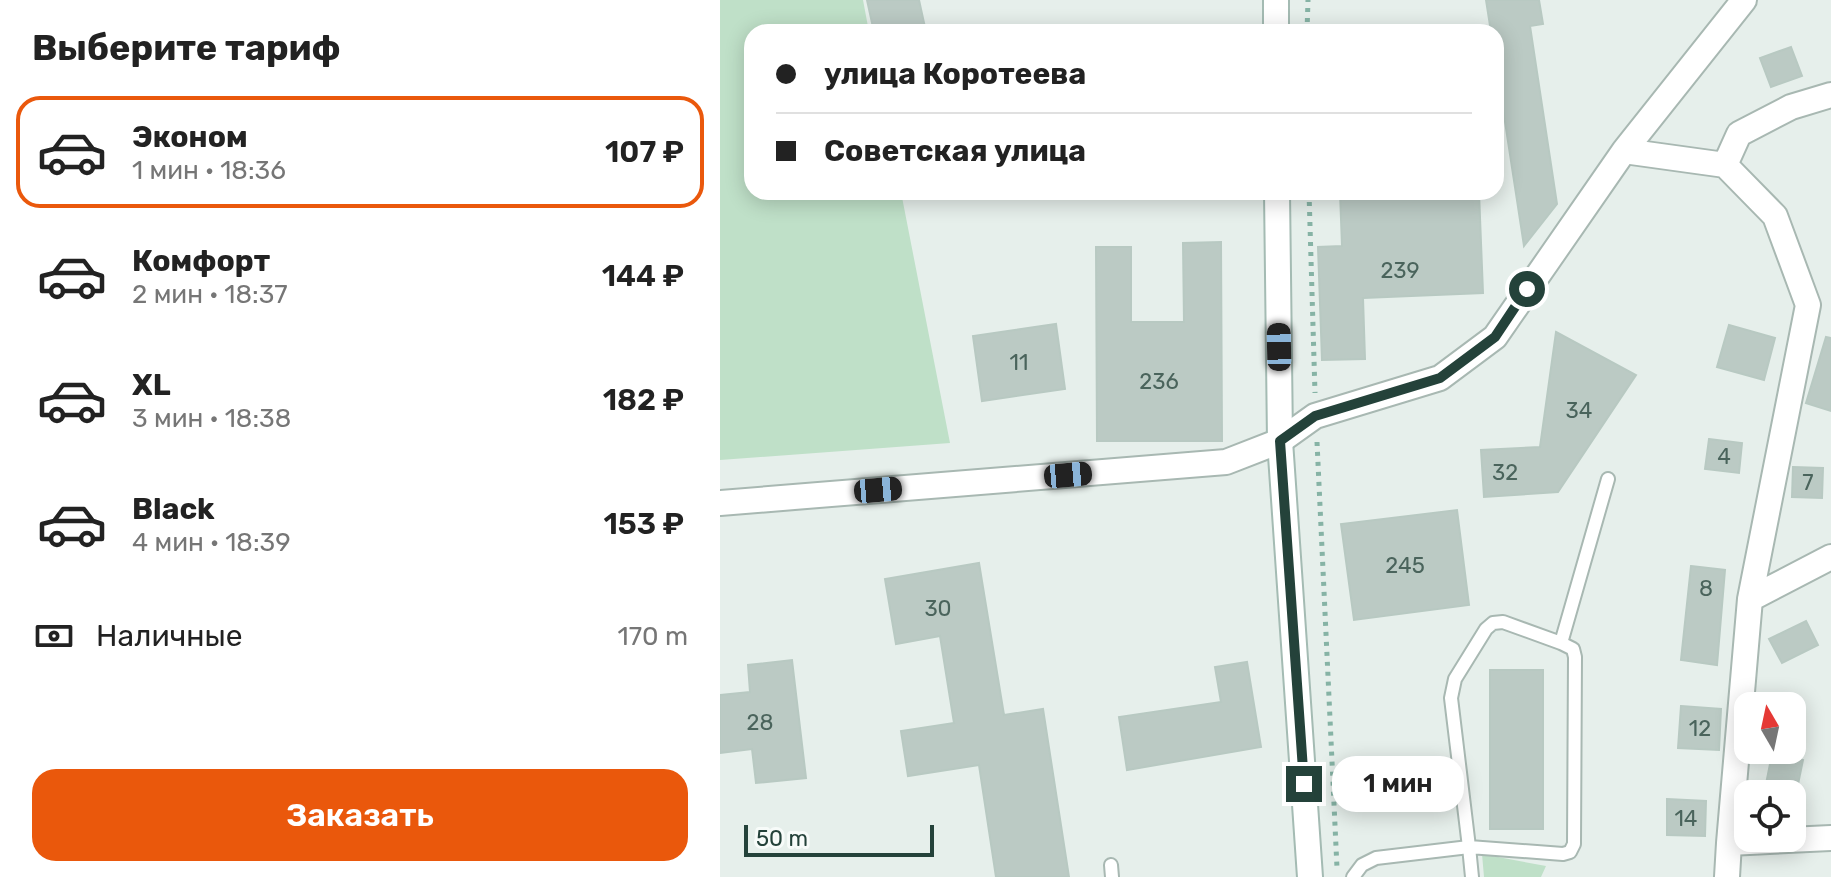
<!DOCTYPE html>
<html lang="ru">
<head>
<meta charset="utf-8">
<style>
  :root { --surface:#fff; --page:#f6f6f6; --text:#222; --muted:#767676; --line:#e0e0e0; --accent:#ea580c }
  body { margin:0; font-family:Rubik,sans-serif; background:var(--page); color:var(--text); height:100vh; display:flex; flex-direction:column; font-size:30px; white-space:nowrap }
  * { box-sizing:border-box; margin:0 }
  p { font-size:26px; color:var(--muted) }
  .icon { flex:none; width:44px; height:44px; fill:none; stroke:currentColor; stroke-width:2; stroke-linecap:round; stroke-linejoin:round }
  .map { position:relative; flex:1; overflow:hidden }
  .panel { display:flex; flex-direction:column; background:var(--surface); width:720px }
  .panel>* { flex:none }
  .hud { position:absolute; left:24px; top:24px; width:760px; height:176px; border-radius:24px; box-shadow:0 4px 20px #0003; display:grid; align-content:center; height:176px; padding:0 32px; background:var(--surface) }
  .needle { width:52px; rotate:351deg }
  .buttons { position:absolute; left:1014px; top:692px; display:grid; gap:16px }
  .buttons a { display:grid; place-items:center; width:72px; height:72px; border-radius:16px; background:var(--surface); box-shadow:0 4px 20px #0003; font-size:40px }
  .scale { position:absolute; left:24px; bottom:20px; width:190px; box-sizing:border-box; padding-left:8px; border:4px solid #24423a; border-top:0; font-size:22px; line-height:28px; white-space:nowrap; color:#24423a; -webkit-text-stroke:6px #f7fbf9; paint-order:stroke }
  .end { position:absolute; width:36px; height:36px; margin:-18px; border:10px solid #24423a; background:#fff; box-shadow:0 0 0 4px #fff }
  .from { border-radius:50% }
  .bubble { position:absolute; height:56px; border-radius:24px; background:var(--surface); box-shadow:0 4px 20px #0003; font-size:26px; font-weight:600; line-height:56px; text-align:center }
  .car { position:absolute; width:24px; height:48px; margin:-24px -12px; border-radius:10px; box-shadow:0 0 6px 2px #0007; background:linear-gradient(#222 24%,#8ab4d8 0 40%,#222 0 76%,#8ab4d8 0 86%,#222 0) }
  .hud b { display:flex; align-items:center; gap:28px; height:76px; font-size:30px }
  .hud b+b { border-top:2px solid var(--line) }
  .hud i { width:20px; height:20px; background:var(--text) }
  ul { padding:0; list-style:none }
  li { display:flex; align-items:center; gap:24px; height:112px; margin:0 16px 12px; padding:0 16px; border:4px solid transparent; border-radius:24px }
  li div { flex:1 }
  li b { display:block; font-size:30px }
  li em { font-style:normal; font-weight:600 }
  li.selected { border-color:var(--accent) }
  li>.icon { width:72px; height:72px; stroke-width:1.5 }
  h2 { padding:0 32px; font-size:36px; line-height:96px }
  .pay { display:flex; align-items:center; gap:20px; height:88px; padding:0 32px; font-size:30px }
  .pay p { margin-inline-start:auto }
  .button { display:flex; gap:16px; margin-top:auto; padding:16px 32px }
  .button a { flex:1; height:92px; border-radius:24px; background:var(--accent); color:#fff; font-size:32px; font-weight:600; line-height:92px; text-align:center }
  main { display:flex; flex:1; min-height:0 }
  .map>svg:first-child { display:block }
  .green { fill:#bfe0c8 }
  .building { fill:#bbcac4; stroke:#b8c9c2; stroke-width:2 }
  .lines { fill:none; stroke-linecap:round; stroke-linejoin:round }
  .lane-casing { stroke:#a8b8b2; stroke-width:16 }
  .street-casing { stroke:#a8b8b2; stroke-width:28 }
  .secondary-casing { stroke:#a4bbb3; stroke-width:28 }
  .path { stroke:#86b3a5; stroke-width:5; stroke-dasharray:4 6; stroke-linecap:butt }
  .lane { stroke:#fff; stroke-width:12 }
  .street { stroke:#fff; stroke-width:24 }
  .secondary { stroke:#fff; stroke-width:24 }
  .route { stroke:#24423a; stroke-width:10 }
  .labels { text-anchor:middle; stroke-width:6; stroke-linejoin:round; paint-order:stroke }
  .number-label { font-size:22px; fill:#4a645c }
</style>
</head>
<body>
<main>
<section class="panel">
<h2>Выберите тариф</h2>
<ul>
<li class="selected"><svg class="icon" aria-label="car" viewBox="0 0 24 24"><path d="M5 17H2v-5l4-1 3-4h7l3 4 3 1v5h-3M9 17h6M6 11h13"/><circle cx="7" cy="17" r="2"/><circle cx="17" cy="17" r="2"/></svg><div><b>Эконом</b><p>1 мин · 18:36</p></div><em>107 ₽</em></li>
<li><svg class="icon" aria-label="car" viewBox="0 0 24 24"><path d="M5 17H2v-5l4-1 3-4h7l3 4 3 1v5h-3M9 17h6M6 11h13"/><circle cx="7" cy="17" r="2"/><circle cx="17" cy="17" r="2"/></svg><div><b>Комфорт</b><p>2 мин · 18:37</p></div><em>144 ₽</em></li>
<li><svg class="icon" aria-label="car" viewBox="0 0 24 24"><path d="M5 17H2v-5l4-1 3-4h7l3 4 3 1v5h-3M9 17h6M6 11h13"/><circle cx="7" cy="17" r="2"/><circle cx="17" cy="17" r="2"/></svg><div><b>XL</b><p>3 мин · 18:38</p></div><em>182 ₽</em></li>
<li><svg class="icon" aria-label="car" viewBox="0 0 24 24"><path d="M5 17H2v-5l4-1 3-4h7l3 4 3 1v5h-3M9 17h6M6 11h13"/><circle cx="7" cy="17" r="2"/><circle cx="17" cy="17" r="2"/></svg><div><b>Black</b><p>4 мин · 18:39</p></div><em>153 ₽</em></li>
</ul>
<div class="pay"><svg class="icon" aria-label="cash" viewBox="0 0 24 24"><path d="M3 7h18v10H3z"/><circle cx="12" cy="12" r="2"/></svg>Наличные<p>170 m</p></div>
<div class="button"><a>Заказать</a></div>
</section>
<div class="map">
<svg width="1111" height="877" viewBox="0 0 1111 877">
  <rect width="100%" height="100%" fill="#e6efeb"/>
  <path class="green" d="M0,0H143L149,32H32V192H181L230,443L0,460Z
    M762,854L826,866L821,877H764Z"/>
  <path class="building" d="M147,0H199L206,32H154Z
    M766,0H819L823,24L810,26L837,204L804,246L776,63V32H771Z
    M1071,47L1082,76L1051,87L1040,58Z
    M620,192H759L763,293L643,298L645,359L602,360L598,247L622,246Z
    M501,242L502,441H377L376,247H411V322H464L463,243Z
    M336,324L345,389L262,401L253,336Z
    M1009,325L1055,338L1044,380L997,367Z
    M836,332L916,375L838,492L764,497L761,450L820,447Z
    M1106,337L1111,338V411L1086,403Z
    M989,439L1022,443L1019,473L985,469Z
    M1073,467L1103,468L1102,498L1072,497Z
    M737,510L749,605L634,620L621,524Z
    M259,563L284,715L323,709L349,877H276L259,765L188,776L181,731L234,723L220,636L176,644L165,579Z
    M971,566L1005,570L997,665L961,660Z
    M1086,621L1098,645L1062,663L1049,639Z
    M72,660L86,778L36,783L32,749L0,753V695L30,692L28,665Z
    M527,662L541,747L407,770L399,717L501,702L495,667Z
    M770,670H823V829H770Z
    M961,706L1001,709L999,750L958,748Z
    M1052,754L1083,760L1076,794H1044Z
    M947,799L986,801L985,836L947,835Z"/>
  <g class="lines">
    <defs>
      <path id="lane" d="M841,643L783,622L773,623L766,629L735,679L731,698L749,847L843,854L850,852L854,844L855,657L853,649L841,643L888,479
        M391,865L392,877
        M633,877L642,865L656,858L749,847L752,877"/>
      <path id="street" d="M904,151L1024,0
        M1005,165L1055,216L1088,305L1030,599L1009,843
        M0,503L506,462L560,441L595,416L720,378L775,337L904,151L1005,165L1019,134L1071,107L1111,95
        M1030,599L1111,557
        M1007,877L1009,843L1111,838"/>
      <path id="secondary" d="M556,32V0
        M557,192L560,441L590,877"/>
    </defs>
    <use href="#lane" class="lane-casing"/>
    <use href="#street" class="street-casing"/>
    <use href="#secondary" class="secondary-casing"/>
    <path class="path" d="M587,32L588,0
      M589,192L595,393
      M597,442L617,868"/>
    <use href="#lane" class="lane"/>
    <use href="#street" class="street"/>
    <use href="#secondary" class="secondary"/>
  </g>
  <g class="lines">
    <path class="route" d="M584,784L560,441L595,416L720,378L775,337L807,289"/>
  </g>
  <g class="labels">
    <g class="number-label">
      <text x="680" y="278">239</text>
      <text x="299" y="370">11</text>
      <text x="439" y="389">236</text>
      <text x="859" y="418">34</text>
      <text x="1004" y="464">4</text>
      <text x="785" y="480">32</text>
      <text x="1088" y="490">7</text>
      <text x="685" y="573">245</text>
      <text x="986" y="596">8</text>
      <text x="218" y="616">30</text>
      <text x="40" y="730">28</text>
      <text x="980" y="736">12</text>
      <text x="966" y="826">14</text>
    </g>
  </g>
</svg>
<div class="buttons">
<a><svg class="needle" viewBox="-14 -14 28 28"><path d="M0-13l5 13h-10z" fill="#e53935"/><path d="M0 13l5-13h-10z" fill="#767676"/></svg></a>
<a><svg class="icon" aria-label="locate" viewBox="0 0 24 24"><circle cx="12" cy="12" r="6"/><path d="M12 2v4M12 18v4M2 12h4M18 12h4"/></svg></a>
</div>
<div class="scale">50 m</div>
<i class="end from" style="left:807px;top:289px"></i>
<i class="end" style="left:584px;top:784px"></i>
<div class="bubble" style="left:612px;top:756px;width:132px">1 мин</div>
<i class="car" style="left:559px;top:347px;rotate:359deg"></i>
<i class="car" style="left:348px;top:475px;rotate:85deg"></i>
<i class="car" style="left:158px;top:490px;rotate:85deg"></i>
<div class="hud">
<b><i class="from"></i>улица Коротеева</b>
<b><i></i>Советская улица</b>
</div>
</div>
</main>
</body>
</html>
